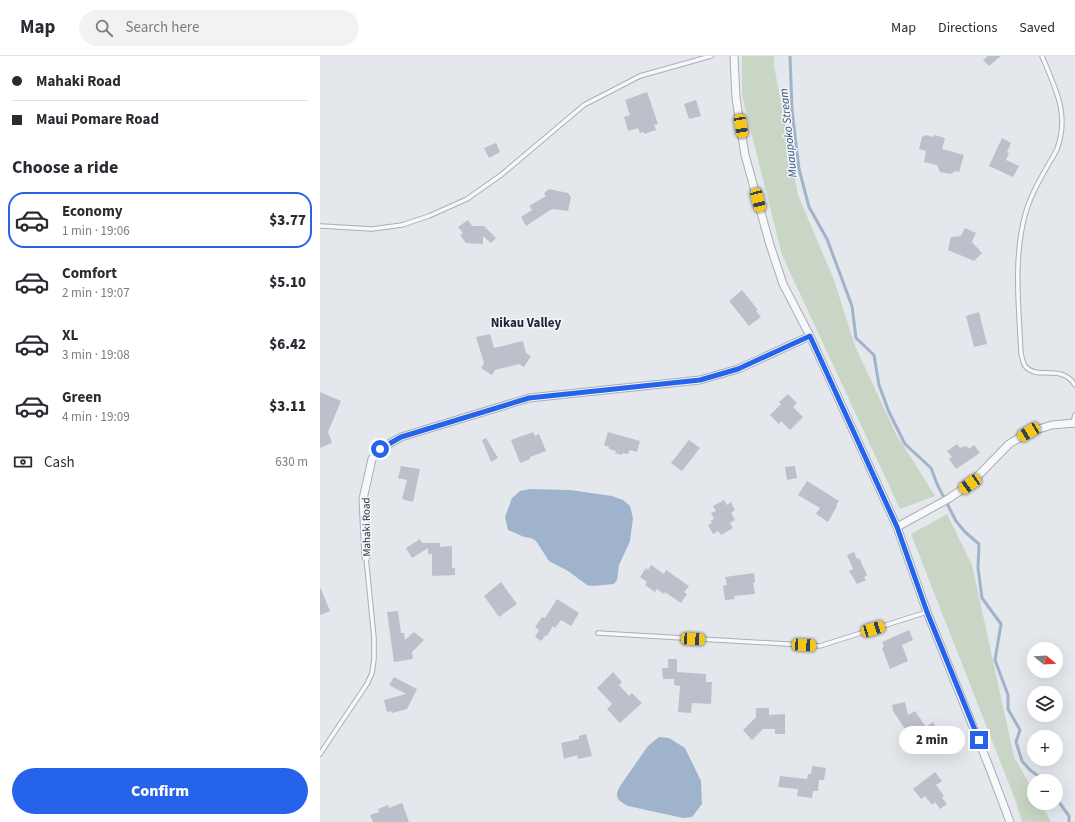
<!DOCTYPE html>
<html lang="en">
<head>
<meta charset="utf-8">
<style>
  :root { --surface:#fff; --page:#f2f2f3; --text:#2b2b33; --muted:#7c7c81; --line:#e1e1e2; --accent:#2563eb }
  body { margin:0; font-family:"Source Sans 3",sans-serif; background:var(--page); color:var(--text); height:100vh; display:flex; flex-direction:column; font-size:15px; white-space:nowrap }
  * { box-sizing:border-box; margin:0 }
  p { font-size:13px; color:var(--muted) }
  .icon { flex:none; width:22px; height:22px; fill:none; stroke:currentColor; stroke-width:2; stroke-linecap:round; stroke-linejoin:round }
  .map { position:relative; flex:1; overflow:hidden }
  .panel { display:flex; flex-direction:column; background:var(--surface); width:320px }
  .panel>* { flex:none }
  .banner { display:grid; align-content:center; height:88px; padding:0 12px; background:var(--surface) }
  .needle { width:26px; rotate:108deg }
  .fabs { position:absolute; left:707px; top:586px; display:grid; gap:8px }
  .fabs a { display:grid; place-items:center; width:36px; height:36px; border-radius:50%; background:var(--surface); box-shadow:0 4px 16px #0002; font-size:20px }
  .end { position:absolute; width:18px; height:18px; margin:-9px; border:5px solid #2563eb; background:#fff; box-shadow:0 0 0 2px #fff }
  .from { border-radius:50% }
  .bubble { position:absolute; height:28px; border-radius:14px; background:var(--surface); box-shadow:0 4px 16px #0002; font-size:13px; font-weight:800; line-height:28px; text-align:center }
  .car { position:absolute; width:12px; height:24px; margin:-12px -6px; border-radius:5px; box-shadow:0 0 3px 1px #0007; background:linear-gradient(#f5c518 24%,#345 0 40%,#f5c518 0 76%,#345 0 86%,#f5c518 0) }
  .banner b { display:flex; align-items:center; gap:14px; height:38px; font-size:15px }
  .banner b+b { border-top:1px solid var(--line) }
  .banner i { width:10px; height:10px; background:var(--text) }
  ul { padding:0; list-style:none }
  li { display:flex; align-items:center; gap:12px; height:56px; margin:0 8px 6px; padding:0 4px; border:2px solid transparent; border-radius:16px }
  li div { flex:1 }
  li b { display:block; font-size:15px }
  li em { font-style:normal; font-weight:800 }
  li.selected { border-color:var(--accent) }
  li>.icon { width:36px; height:36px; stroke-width:1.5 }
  h2 { padding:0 12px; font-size:18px; line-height:48px }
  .pay { display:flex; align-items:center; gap:10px; height:44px; padding:0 12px; font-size:15px }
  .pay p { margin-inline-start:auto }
  .action { display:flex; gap:8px; margin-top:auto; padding:8px 12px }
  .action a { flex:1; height:46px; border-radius:24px; background:var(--accent); color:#fff; font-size:16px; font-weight:800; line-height:46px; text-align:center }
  header { display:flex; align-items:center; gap:24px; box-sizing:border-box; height:56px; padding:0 20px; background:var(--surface); border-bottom:1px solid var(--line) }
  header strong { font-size:19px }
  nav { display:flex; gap:22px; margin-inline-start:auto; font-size:14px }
  .search { width:280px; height:36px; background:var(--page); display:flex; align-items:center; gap:10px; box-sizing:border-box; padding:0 14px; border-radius:22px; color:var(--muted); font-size:15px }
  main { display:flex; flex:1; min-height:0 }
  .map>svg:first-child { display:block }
  .green { fill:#c9d6c5 }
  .water { fill:#9fb4cc }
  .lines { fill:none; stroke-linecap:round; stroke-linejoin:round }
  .stream { stroke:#9fb4cc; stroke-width:3 }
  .building { fill:#bbc0ca }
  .service-casing { stroke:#a9aeb7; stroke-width:5.5 }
  .minor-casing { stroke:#a9aeb7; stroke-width:9 }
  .service { stroke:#f7f8fa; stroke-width:3.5 }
  .minor { stroke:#f7f8fa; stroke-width:7 }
  .route { stroke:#2563eb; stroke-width:5 }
  .labels { text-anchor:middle; stroke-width:3; stroke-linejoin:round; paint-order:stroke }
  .street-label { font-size:11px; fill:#2b3445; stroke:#f4f6f9 }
  .water-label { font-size:12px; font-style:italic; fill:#34527a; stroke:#f4f6f9 }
  .quarter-label { font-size:13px; font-weight:bold; fill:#1d2536; stroke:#f4f6f9 }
</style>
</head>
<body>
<header>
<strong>Map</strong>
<div class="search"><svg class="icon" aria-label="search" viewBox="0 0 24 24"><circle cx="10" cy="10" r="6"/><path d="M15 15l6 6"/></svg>Search here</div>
<nav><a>Map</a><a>Directions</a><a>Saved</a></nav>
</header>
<main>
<section class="panel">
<div class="banner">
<b><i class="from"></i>Mahaki Road</b>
<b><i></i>Maui Pomare Road</b>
</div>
<h2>Choose a ride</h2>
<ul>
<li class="selected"><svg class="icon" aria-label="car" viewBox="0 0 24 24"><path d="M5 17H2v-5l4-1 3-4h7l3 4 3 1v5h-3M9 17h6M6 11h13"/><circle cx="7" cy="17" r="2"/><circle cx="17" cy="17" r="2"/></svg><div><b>Economy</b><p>1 min · 19:06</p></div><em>$3.77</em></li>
<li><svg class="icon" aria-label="car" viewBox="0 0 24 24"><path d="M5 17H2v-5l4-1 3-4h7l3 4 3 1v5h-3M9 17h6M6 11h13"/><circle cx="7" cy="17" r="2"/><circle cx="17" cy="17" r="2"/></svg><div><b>Comfort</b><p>2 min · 19:07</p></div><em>$5.10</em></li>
<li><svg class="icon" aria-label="car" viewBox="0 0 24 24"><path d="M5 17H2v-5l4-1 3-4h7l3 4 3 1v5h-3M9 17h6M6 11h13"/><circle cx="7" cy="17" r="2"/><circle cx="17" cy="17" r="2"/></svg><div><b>XL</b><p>3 min · 19:08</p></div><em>$6.42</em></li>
<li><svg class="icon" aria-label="car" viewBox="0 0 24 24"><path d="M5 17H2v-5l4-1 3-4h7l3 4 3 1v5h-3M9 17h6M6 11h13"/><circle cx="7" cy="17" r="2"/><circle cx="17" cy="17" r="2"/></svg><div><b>Green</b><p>4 min · 19:09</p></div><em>$3.11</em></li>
</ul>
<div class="pay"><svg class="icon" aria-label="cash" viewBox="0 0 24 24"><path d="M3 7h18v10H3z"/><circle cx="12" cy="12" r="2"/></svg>Cash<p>630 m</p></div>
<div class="action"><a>Confirm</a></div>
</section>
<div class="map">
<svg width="755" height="766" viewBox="0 0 755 766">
  <rect width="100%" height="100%" fill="#e4e7ec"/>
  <path class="green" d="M422,0H454V9L478,139L514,224L535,290L576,378L615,440L580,453L462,199L422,40Z
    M627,458L652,509L694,701L714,736V747H720L731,766H702L695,743L591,478Z"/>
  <path class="water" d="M210,433L250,434L292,440L303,444L310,450L313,462L310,485L299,509L297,524L294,528L272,530L267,529L248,515L229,505L216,485L211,482L204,481L188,474L185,461L192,442L200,435Z
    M339,681L349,682L365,692L381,725L382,748L372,761L363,762L308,750C297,744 294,742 300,730L328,690Z"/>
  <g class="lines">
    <path class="stream" d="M470,0L472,54L479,113L489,151L507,183L532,250L536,282L554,299L559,329L569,356L585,388L611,412L617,428L636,465L645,476L659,488L658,512L662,542L681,568L675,604L688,639V653L700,674L696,686L702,705L710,714L725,725
      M736,742L749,760V766"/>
  </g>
  <path class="building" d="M668,0H681L669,10L663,4Z
    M327,36L338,68L334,69L336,74L324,78V76L320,77L318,72L308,75L304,61L310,59L305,44Z
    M376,44L381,60L369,63L364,48Z
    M606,79L614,81V79L625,82L622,93L644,99L639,116L636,115L630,118L620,116L617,109L604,106L606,95L599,93L602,81Z
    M682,82L691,87L687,96L689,97L686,104L699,110L693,121L669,110Z
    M176,87L180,96L169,102L164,92Z
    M229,133L248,137L251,141L248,155L232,153L206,170L201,161L212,154L209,150L226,140L224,137Z
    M148,164L152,170H164L176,182L171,187L163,180V188L146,187L140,179L143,177L138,171Z
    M645,172L656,177L652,186L662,197L654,205L628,194L631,181L641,180Z
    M422,234L438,254L436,255L441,261L429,270L409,245Z
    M659,256L667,288L654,291L646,260Z
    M170,278L174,292L203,285L206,297L211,300L204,311L199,308L175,314L172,319L161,312L164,307L156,281Z
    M0,336L21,345L8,376L12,387L0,392Z
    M468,338L477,347L473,351L483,361L470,374L461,365L459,368L450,359L461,348L459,346Z
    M213,376L215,380L219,378L226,395L210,401V403L200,407L191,384Z
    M288,376L320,385L317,396L310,394L308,398L303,397L302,399L295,397L296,395L289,393V391L284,389Z
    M166,382L178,402L171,406L162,384Z
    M369,384L380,392L362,415L351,407Z
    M637,388L640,392L644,390L645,391L647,390L649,393L654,389L660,397L636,413L629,403L632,401L627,395Z
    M81,410L100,413L93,446L82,443L87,424L78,422Z
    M475,410L477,422L467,424L465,411Z
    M487,425L519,445L516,449L517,450L508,466L496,458L500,452L478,439Z
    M404,444L407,449L411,446L415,454L411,457L415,464L410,467L413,472L401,479L398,475L393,478L388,469L392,467L390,465L394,463L391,457L396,455L393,450Z
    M100,483L102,487H120V491L132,490V512H135V519L112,520V498H108V492L92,502L86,492Z
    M534,496L537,503L539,502L547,519L544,521L546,524L537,528L529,515L533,513L527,499Z
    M331,509L344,518L346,514L369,530L364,536L367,538L361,547L345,536L344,538L337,533L335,536L325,529L327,526L320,521L326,512L328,514Z
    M434,517L435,526L433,527L435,538L414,540L415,543L405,544L403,530L407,529L405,521Z
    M181,526L197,548L179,561L164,540Z
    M0,531L10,555L0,559Z
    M237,543L259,557L251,570L241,564L235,572L233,570L227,580L226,579L221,585L215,581L219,574L215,571L222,561L225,562Z
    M78,555L81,577H84L85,584L94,576L104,584L92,596L93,603L74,606L67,556Z
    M589,574L593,584L582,589L588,605L570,613L562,592L564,591L562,586Z
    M348,603H357V616L386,618V626H392L391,648L372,647L371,657L358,656L360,630L354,629V623H343L342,612H348Z
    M293,616L302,626L299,629L309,640L312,637L322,647L300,667L287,653L292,648L277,632Z
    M74,621L97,633L87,653L72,657L71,655L67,656L64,644L86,638L69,629Z
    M585,646L588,659L595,655L606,671L613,666L622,681L599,696L593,686L591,687L586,680L589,679L573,655L572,649Z
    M436,652H449V659L465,658V678H455V673H443L432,684L423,674L436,661Z
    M266,678L272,700L258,703L257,699L244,703L241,687L259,683V680Z
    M492,710L506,712L504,724H499L498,735H493L492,742L477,740L478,733L458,731L460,720L487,723L488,718H491Z
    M615,716L622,725L616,729L624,740L622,742L627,748L620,753L615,746L612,749L605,740L601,743L593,733Z
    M82,747L89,766H53L50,759L59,756L58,753L68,749L69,752Z"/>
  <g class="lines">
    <defs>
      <path id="service" d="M722,0C735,32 750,58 737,93C735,98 731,104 728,109C719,125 710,141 705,159C693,204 699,252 701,298C702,301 703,307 705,310C717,325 741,307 755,329
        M1,170L52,173L82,169L109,160L147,143L181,119L264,49L320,20L391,0
        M753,367L755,359
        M278,577L500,590L607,556
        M0,698L47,628L52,617L54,603V582L46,501"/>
      <path id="minor" d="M414,0L416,42L425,99L450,189L463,228L490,280L577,471L607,556L670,713L690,766
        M577,471L628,443L650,428L689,388L709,376L732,369L755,367
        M46,501L43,443L52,403L60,393L81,381L209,342L380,324L418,313L490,280"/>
    </defs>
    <use href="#service" class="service-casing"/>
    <use href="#minor" class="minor-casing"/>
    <use href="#service" class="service"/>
    <use href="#minor" class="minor"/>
  </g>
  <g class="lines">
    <path class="route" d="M60,393L81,381L209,342L380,324L418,313L490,280L577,471L607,556L659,684"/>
  </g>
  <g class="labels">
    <g class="street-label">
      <text transform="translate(46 471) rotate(-91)" y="4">Mahaki Road</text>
    </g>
    <g class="water-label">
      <text transform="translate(468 77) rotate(-96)" y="4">Muaupoko Stream</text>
    </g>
    <g class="quarter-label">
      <text x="206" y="271">Nikau Valley</text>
    </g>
  </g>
</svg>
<div class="fabs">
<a><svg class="needle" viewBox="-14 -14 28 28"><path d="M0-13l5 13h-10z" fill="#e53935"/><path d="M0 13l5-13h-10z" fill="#7c7c81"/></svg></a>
<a><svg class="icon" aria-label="layers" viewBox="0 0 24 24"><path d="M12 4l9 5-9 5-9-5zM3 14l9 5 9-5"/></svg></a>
<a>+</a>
<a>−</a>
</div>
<i class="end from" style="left:60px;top:393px"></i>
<i class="end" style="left:659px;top:684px"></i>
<div class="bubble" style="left:579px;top:670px;width:66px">2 min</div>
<i class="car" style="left:421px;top:70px;rotate:171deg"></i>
<i class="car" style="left:438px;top:144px;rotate:165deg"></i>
<i class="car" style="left:709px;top:376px;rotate:239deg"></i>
<i class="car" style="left:650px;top:428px;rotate:235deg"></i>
<i class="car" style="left:553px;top:573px;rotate:73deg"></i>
<i class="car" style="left:373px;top:583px;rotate:93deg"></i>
<i class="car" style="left:484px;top:589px;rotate:93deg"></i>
</div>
</main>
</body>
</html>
